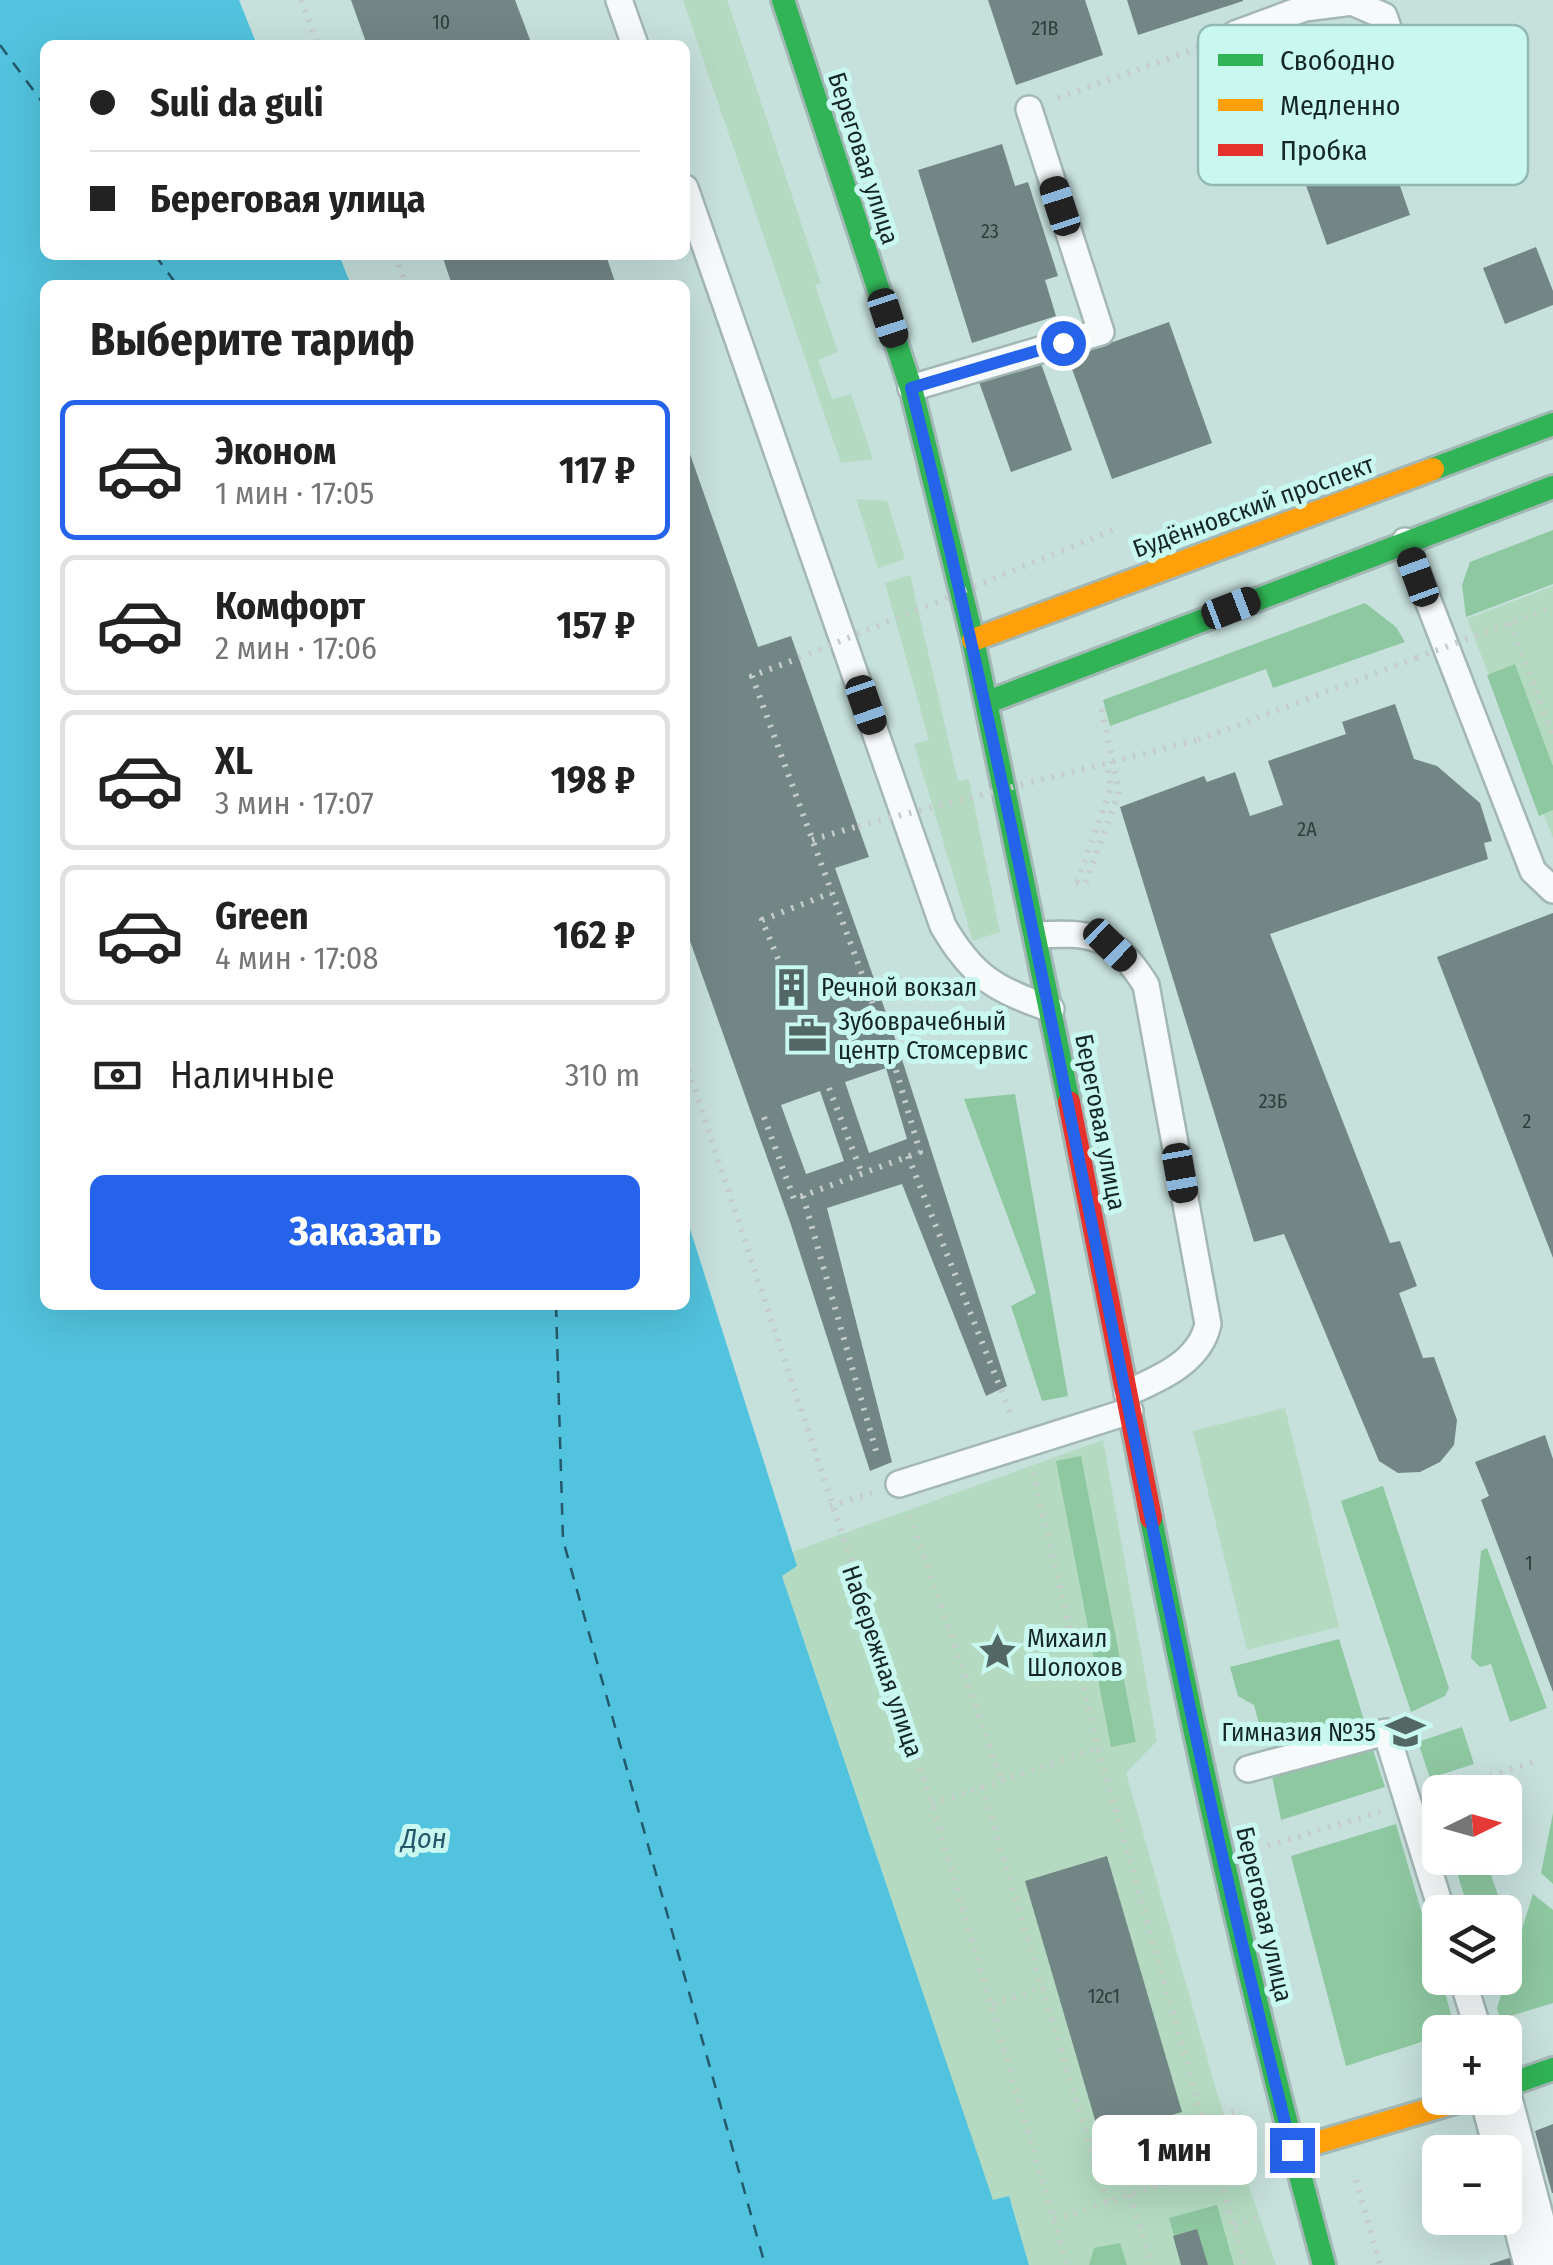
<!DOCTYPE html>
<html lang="ru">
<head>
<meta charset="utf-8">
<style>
  :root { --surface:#fff; --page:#f6f6f6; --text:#222; --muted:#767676; --line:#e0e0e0; --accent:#2563eb }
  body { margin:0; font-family:"Fira Sans Condensed",sans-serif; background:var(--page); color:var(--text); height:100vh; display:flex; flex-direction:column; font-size:38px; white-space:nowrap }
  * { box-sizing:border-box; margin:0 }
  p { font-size:32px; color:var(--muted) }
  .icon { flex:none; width:55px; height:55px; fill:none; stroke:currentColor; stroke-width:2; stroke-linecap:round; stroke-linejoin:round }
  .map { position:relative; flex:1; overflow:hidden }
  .sheet { position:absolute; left:40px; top:280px; width:650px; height:1030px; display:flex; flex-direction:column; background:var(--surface); border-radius:15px; box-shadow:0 10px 40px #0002 }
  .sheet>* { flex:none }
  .hud { position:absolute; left:40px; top:40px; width:650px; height:220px; border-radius:15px; box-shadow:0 10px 40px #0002; display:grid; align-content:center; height:220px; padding:0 50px; background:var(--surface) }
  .needle { width:65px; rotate:85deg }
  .fabs { position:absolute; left:1422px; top:1775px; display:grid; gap:20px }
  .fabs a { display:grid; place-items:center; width:100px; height:100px; border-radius:15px; background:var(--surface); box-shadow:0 10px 40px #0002; font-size:50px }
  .end { position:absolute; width:45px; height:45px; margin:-22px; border:12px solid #2563eb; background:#fff; box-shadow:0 0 0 5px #fff }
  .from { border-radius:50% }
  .bubble { position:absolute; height:70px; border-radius:15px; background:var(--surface); box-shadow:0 10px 40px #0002; font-size:32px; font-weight:700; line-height:70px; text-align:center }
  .car { position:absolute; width:30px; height:60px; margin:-30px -15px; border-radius:12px; box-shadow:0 0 8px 2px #0007; background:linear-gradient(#222 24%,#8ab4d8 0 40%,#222 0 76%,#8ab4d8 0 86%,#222 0) }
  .hud b { display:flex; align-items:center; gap:35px; height:95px; font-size:38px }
  .hud b+b { border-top:2px solid var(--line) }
  .hud i { width:25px; height:25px; background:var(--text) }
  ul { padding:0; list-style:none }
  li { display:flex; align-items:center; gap:30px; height:140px; margin:0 20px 15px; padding:0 30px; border:5px solid var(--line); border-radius:15px }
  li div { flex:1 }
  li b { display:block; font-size:38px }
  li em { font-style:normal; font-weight:700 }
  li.selected { border-color:var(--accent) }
  li>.icon { width:90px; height:90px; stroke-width:1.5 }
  h2 { padding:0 50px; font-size:45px; line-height:120px }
  .pay { display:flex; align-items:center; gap:25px; height:110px; padding:0 50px; font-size:38px }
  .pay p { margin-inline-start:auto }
  .primary-button { display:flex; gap:20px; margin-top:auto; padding:20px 50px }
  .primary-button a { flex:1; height:115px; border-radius:15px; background:var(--accent); color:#fff; font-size:40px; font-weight:700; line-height:115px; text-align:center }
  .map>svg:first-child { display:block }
  .green { fill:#b4dbc2 }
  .forest { fill:#8ec8a1 }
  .water { fill:#52c3de }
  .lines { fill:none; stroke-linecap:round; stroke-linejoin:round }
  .ferry { stroke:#23596a; stroke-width:2.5; stroke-dasharray:12 10; stroke-linecap:butt }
  .building { fill:#728685; fill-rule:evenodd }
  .lane-casing { stroke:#a3b7b4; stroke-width:30 }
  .street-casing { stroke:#a3b7b4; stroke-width:55 }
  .fast-casing { stroke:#a3b7b4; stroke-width:28 }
  .slow-casing { stroke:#a3b7b4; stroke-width:28 }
  .jam-casing { stroke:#a3b7b4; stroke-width:28 }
  .path { stroke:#c5cccb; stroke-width:6; stroke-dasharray:2.5 8; stroke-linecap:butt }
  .lane { stroke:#f6fafa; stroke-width:25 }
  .street { stroke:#f6fafa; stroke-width:50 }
  .fast { stroke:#30b455; stroke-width:22 }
  .slow { stroke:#ff9f0a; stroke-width:22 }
  .jam { stroke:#e5322d; stroke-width:22 }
  .path-bridge { stroke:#c5cccb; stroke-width:6; stroke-dasharray:2.5 8; stroke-linecap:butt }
  .route { stroke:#2563eb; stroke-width:12 }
  .labels { text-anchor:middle; stroke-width:10; stroke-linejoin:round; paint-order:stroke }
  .number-label { font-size:20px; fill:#2c3f3d }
  .street-label { font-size:25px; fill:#152725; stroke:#c9f8f1 }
  .poi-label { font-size:25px; fill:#152725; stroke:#c9f8f1; text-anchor:start }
  .water-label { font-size:28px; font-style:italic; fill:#23596a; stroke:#c9f8f1 }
  .key { fill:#c9f8f1; stroke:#93b9b4; stroke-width:2.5 }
  .key-label { font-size:28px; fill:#152725 }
</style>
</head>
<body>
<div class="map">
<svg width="1553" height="2265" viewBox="0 0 1553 2265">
  <rect width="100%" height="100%" fill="#c6e0dc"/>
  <path class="green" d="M683,0H727L821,283L815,285L838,352L818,360L832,399L851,394L873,459L841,463Z
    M856,499L887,501L905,559L878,568Z
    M910,575L958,781L969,779L1000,932L973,941L914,744L929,740L885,583Z
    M1553,586V838L1467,619Z
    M1285,1408L1339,1627L1247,1650L1193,1431Z
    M1103,1440L1157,1741L1126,1773L1218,2096L1276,2265H1029L1009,2196L993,2201L782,1576L797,1566L792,1552Z"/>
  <path class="forest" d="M1553,530V584L1466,617L1462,585L1470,562Z
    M1365,603L1396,627L1405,642L1273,688L1266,669L1110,726L1103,700Z
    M1515,664L1553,766V810L1539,816L1487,675Z
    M1015,1094L1068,1396L1042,1401L1011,1306L1036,1293L964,1099Z
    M1081,1456L1136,1742L1111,1747L1056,1461Z
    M1383,1486L1449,1688L1445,1696L1411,1712L1341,1501Z
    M1487,1548L1547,1708L1510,1722L1491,1664L1480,1667L1471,1658L1481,1551Z
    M1339,1639L1364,1720L1265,1746L1254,1705L1238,1696L1230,1667Z
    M1462,1727L1474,1764L1430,1778L1418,1742Z
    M1372,1747L1385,1787L1281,1820L1272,1776Z
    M1553,1813V1884L1541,1873Z
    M1396,1824L1456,2031L1346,2066L1291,1856Z
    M1485,1858L1504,1912H1469L1453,1859Z
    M1533,1894L1553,1910V2003L1500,2019L1497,2008Z
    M1217,2205L1234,2265H1182L1169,2218Z
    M1120,2243L1127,2265H1089L1094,2248Z"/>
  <path class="water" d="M0,0H239L257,45H45V255H339L351,285H45V1305H685V1213L797,1566L782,1576L993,2200L1009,2196L1029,2265H0Z"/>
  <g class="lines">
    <path class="ferry" d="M0,45L45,106
      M155,255L177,285
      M556,1305L563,1540L765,2265"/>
  </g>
  <path class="building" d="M351,0H515L532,45H367Z
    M988,0H1085L1103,55L1016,85Z
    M1127,0H1243V1L1138,35Z
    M1344,26L1356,61L1369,56L1402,150L1389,154L1410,215L1327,245L1260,55Z
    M1002,144L1015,186L1028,182L1058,276L1045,280L1056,316L972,343L918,170Z
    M1536,247L1553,291V305L1505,324L1483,268Z
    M442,255H606L616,285H452Z
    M1169,322L1212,443L1112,479L1068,358Z
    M1040,361L1072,450L1011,472L979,382Z
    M685,440L758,647L791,636L858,826L869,857L835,868L898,1047L1007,1386L986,1396L902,1184L827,1208L892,1462L870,1471L790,1222L685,927ZM886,1068L907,1139L869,1153L845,1082ZM820,1091L844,1161L806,1174L781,1105Z
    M1395,704L1414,759L1437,766L1480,803L1492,841L1484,843L1488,859L1270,934L1390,1243L1400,1241L1417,1286L1399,1293L1423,1358L1434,1357L1457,1420L1454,1445L1440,1462L1420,1472L1398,1473L1379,1461L1284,1234L1254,1242L1120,807L1204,776L1207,782L1235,772L1250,816L1283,805L1268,761L1346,734L1342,722Z
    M1553,913V1258L1437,957Z
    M1545,1435L1553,1459V1692L1481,1500L1489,1496L1475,1462Z
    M1107,1856L1182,2112L1100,2137L1025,1881Z
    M1553,2124V2193H1552L1535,2131Z
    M1197,2229L1208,2265H1181L1173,2236Z
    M1516,2256L1519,2265H1490V2264Z"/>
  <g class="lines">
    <defs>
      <path id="lane" d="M619,0L635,45
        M1305,8L1352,2L1384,16L1426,141
        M1235,34L1305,8L1303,0
        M685,188L943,926C974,979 996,989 1051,1009
        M911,388L1101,332L1029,109
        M1405,541L1533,871L1553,890
        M1036,935C1091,932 1114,934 1146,985L1208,1324C1200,1362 1159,1379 1127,1393
        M899,1484L1130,1411
        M1248,1769L1386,1732L1442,1912
        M1462,1978L1479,2032"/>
      <path id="street" d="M1496,2098L1540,2265"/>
      <path id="fast" d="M783,0L911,388L973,640L1069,1102
        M1433,469L1553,424
        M988,702L1553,487
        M1151,1518C1200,1769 1257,2018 1324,2265
        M1505,2086L1553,2069"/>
      <path id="slow" d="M973,640L1433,469
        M1292,2150L1469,2098"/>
      <path id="jam" d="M1069,1102L1151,1518"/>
    </defs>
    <use href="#lane" class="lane-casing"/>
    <use href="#street" class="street-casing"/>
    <use href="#fast" class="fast-casing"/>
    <use href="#slow" class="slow-casing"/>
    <use href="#jam" class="jam-casing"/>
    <path class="path" d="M301,0L318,45
      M1058,98L1206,45
      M395,255L406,285
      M1510,623L1553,735
      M1475,636L1553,607
      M1198,740L1416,658
      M812,840L858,826
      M1077,882L1111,788L1107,762
      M1076,883L1085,884L1119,792L1101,707
      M790,988L762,920L831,893
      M685,1060L932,1804L1067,2265
      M829,1088L862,1174
      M764,1117L794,1199L920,1152L891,1053L752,676L799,658
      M908,1156L1011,1415
      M803,1196L878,1458
      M1033,1473L1098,1748L1203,2120
      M830,1506L872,1493
      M910,1516L1001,1780
      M982,1787L1107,2202
      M1440,1792L1536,1761
      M932,1804L1098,1748
      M1268,1846L1380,1812
      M993,2004L1044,1987
      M1234,2112L1203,2120L1245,2265
      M1356,2180L1380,2265
      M1130,2195L1152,2265
      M1054,2220L1217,2166
      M1234,2225L1262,2217"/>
    <use href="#lane" class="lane"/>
    <use href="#street" class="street"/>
    <use href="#fast" class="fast"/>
    <use href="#slow" class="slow"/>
    <use href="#jam" class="jam"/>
    <path class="path-bridge" d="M799,658L1115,529
      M1416,658L1469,638
      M858,826L1198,740"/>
  </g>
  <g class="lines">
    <path class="route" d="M1063,343L911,388C1057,971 1144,1567 1292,2150"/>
  </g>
  <defs>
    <symbol id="building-bare" viewBox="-9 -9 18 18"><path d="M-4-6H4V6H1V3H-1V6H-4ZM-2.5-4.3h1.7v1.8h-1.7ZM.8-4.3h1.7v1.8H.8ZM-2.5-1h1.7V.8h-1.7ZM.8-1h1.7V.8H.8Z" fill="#536865" stroke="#c9f8f1" stroke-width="2.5" paint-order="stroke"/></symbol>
    <symbol id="office-bare" viewBox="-9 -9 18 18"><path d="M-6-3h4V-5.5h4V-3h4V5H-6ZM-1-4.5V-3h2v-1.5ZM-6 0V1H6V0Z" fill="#536865" stroke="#c9f8f1" stroke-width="2.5" paint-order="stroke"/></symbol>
    <symbol id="sight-bare" viewBox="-9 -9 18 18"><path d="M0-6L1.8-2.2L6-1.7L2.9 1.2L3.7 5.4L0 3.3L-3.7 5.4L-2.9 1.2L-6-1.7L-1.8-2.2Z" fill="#536865" stroke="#c9f8f1" stroke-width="2.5" paint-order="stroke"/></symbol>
    <symbol id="school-bare" viewBox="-9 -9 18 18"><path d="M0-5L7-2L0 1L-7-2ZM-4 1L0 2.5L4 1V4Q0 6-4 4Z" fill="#536865" stroke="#c9f8f1" stroke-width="2.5" paint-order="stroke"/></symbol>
  </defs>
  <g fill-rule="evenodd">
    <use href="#building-bare" x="764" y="960" width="55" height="55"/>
    <use href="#office-bare" x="780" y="1008" width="55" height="55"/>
    <use href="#sight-bare" x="970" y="1624" width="55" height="55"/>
    <use href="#school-bare" x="1378" y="1704" width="55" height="55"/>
  </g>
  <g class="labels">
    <g class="number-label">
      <text x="441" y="29">10</text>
      <text x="1045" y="35">21В</text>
      <text x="990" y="238">23</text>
      <text x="1307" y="836">2А</text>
      <text x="1273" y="1108">23Б</text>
      <text x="1527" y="1128">2</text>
      <text x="1529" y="1570">1</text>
      <text x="1104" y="2003">12с1</text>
    </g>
    <g class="street-label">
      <text transform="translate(864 158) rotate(72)" y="9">Береговая улица</text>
      <text transform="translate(1253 506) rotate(-20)" y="9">Будённовский проспект</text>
      <text transform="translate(1101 1122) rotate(79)" y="9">Береговая улица</text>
      <text transform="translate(883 1661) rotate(71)" y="9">Набережная улица</text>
      <text transform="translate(1265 1914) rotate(77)" y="9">Береговая улица</text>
    </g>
    <g class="poi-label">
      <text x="821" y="996">Речной вокзал</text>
      <text x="838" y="1030">Зубоврачебный<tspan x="838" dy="29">центр Стомсервис</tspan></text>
      <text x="1027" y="1647">Михаил<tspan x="1027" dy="29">Шолохов</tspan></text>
      <text x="1376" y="1741" text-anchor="end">Гимназия №35</text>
    </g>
    <g class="water-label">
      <text x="424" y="1848">Дон</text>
    </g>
  </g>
  <rect x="1198" y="25" width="330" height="160" rx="15" class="key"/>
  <rect x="1218" y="54" width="45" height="12" fill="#30b455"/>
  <rect x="1218" y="99" width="45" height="12" fill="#ff9f0a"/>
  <rect x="1218" y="144" width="45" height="12" fill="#e5322d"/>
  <g class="key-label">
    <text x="1280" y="70">Свободно</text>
    <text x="1280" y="115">Медленно</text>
    <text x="1280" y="160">Пробка</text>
  </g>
</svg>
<div class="fabs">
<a><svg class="needle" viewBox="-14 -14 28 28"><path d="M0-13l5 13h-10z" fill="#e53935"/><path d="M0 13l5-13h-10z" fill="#767676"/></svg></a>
<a><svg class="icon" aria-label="layers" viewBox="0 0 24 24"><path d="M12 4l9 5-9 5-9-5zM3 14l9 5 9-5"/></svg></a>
<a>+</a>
<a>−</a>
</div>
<i class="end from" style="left:1063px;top:343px"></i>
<i class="end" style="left:1292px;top:2150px"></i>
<div class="bubble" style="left:1092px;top:2115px;width:165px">1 мин</div>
<i class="car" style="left:1060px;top:206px;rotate:342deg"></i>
<i class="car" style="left:888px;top:318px;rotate:162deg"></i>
<i class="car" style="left:1418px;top:577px;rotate:340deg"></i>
<i class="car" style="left:1231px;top:608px;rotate:69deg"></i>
<i class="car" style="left:866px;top:705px;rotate:161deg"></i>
<i class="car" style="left:1110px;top:945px;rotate:134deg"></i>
<i class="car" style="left:1180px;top:1173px;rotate:170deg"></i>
<div class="hud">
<b><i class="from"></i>Suli da guli</b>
<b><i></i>Береговая улица</b>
</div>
<section class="sheet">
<h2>Выберите тариф</h2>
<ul>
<li class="selected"><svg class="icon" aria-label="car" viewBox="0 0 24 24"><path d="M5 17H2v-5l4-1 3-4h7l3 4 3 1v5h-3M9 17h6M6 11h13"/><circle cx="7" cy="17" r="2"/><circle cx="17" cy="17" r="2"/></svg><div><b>Эконом</b><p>1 мин · 17:05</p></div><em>117 ₽</em></li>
<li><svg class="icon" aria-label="car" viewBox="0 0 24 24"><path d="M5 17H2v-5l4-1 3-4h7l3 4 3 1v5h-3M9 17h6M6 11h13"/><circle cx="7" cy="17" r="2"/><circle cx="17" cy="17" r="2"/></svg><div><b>Комфорт</b><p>2 мин · 17:06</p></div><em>157 ₽</em></li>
<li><svg class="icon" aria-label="car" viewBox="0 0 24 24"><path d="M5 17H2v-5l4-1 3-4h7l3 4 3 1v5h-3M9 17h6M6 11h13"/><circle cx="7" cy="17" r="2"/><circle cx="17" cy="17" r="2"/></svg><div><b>XL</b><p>3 мин · 17:07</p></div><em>198 ₽</em></li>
<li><svg class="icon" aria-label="car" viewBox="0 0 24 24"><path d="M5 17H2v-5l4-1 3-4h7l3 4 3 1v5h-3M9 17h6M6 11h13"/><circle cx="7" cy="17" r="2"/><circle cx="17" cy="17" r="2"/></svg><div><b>Green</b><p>4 мин · 17:08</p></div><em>162 ₽</em></li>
</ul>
<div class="pay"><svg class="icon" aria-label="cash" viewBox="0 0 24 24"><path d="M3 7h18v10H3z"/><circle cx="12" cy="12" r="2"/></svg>Наличные<p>310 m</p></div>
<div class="primary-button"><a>Заказать</a></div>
</section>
</div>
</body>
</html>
